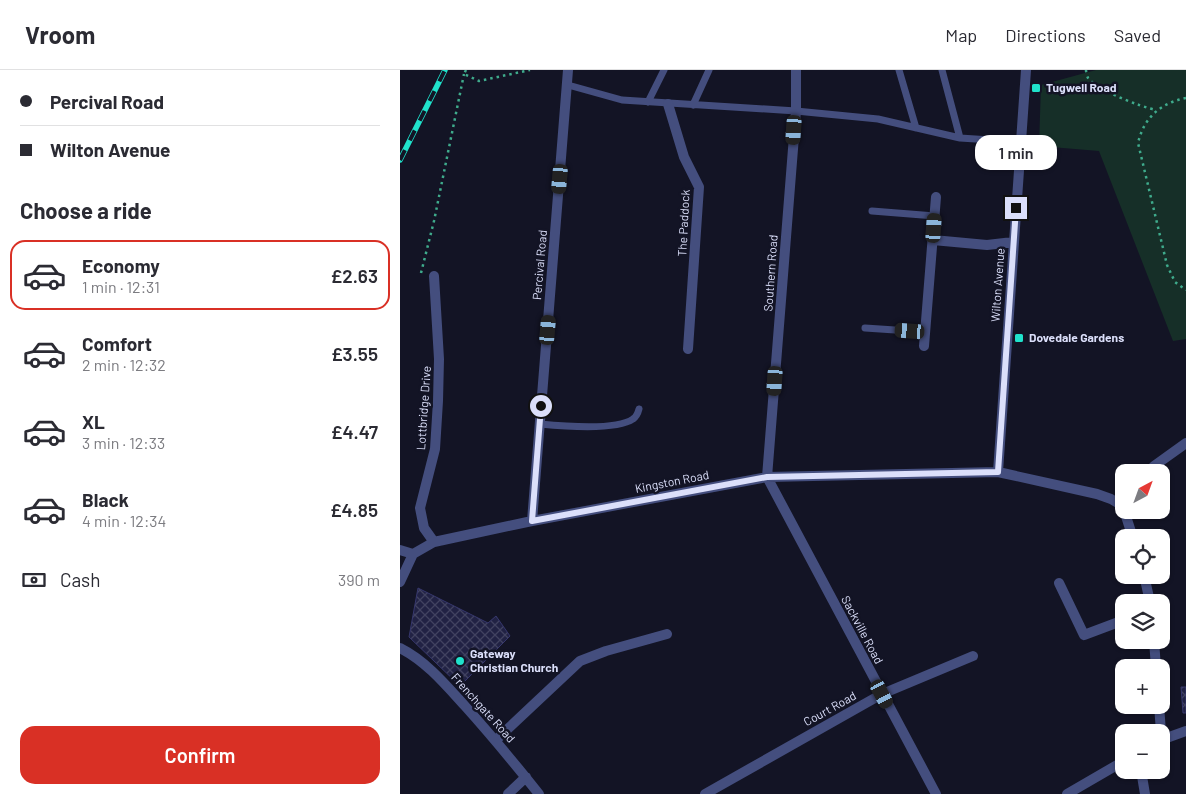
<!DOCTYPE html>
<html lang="en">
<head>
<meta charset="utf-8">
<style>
  :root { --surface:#fff; --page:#f7f7f7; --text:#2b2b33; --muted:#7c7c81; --line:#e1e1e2; --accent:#d93025 }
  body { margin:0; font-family:Barlow,sans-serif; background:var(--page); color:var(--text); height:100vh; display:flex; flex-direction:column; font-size:19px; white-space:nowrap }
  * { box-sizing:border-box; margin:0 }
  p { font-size:16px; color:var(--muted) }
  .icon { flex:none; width:28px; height:28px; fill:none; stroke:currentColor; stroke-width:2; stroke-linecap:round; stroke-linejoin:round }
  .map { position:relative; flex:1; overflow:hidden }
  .panel { display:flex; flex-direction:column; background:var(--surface); width:400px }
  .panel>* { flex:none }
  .top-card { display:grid; align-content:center; height:110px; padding:0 20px; background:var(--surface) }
  .needle { width:32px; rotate:41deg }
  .tools { position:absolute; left:715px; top:394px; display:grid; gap:10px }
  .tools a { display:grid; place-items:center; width:55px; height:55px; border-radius:10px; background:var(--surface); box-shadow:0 1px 4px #0004; font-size:25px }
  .end { position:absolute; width:22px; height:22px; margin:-11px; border:6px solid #dbdffa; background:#111; box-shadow:0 0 0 2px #111 }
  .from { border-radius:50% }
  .bubble { position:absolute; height:35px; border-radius:15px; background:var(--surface); box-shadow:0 1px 4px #0004; font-size:16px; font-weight:600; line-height:35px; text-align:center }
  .car { position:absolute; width:15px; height:30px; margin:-15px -8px; border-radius:6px; box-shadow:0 0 4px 1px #0007; background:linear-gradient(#222 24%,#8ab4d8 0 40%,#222 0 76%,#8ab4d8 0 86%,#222 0) }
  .top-card b { display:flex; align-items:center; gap:18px; height:48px; font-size:19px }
  .top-card b+b { border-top:1px solid var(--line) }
  .top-card i { width:12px; height:12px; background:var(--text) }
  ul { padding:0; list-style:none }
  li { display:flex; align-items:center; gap:15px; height:70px; margin:0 10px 8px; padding:0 10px; border:2px solid transparent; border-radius:15px }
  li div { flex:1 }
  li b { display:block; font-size:19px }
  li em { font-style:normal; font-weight:600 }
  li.on { border-color:var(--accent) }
  li>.icon { width:45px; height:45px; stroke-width:1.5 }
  h2 { padding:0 20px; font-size:22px; line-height:60px }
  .pay { display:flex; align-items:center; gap:12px; height:55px; padding:0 20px; font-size:19px }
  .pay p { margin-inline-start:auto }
  .action { display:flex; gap:10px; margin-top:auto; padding:10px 20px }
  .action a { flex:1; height:58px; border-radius:15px; background:var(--accent); color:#fff; font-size:20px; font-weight:600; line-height:58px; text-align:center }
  header { display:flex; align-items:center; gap:30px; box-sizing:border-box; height:70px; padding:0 25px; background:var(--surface); border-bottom:1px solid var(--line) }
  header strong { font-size:24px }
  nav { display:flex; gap:28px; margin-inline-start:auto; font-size:18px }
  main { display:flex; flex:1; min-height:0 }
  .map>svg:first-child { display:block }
  .park { fill:#162f28 }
  .building { fill:url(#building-cross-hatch); stroke:#36376d }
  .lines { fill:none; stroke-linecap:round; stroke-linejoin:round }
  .path { stroke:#3fab8c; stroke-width:2.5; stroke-dasharray:2.5 4; stroke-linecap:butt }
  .lane { stroke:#444e7e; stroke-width:7 }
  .street { stroke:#444e7e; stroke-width:10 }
  .rail-casing { stroke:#20e2cb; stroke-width:5.5 }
  .rail { stroke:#131425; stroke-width:4; stroke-dasharray:11; stroke-linecap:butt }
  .route { stroke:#dbdffa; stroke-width:6 }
  .poi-dot { fill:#20e2cb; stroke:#131425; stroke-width:2 }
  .labels { text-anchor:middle; stroke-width:5; stroke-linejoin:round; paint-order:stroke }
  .poi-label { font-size:12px; font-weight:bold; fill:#dbdffa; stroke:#131425; text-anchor:start }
  .street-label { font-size:12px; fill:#dbdffa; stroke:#131425 }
</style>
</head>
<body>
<header>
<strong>Vroom</strong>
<nav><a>Map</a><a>Directions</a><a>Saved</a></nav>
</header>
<main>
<section class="panel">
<div class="top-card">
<b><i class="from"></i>Percival Road</b>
<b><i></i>Wilton Avenue</b>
</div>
<h2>Choose a ride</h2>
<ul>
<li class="on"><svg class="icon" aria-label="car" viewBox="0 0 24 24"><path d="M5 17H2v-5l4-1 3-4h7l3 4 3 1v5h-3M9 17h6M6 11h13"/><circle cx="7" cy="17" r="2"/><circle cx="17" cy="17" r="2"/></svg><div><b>Economy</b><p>1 min · 12:31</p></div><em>£2.63</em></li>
<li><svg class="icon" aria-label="car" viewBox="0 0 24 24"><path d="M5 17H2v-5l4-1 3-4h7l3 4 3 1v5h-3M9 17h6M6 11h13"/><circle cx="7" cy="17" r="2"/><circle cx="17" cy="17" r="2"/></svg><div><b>Comfort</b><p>2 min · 12:32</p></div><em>£3.55</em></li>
<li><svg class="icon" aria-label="car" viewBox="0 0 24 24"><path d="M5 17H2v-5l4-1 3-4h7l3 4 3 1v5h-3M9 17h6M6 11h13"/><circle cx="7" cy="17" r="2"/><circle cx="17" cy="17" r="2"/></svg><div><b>XL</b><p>3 min · 12:33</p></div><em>£4.47</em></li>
<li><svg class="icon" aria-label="car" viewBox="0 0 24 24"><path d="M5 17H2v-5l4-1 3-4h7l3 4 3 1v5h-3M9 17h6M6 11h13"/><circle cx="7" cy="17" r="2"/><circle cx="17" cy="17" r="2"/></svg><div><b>Black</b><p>4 min · 12:34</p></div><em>£4.85</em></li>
</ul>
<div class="pay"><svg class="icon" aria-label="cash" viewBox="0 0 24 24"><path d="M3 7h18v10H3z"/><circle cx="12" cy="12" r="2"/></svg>Cash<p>390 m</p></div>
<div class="action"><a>Confirm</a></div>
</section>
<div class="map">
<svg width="786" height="724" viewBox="0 0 786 724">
  <defs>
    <pattern id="building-cross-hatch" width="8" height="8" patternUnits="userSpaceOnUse" patternTransform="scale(1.25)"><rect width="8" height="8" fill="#212244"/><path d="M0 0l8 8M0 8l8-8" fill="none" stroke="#414260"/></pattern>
  </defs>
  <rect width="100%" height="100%" fill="#131425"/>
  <path class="park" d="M696,0H786V269L773,271L699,81L639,76L641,15Z"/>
  <path class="building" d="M18,518L88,553L96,546L110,566L60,616L9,567Z
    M781,617H786V643H783Z"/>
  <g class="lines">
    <path class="path" d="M66,0L64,4L79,11L130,0
      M686,0C686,2 687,6 688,8C697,20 741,37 756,40
      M786,28C761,33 744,47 738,73L767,195L775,212L786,220
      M21,203L34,151L64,4"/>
    <path class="lane" d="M499,0L516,58
      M542,0L560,68
      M168,15L222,30L396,41L478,49L560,68L622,72
      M248,32L264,0
      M293,35L309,0
      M472,141L535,146
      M465,258L525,262
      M140,354C161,356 216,361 233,349C236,347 238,343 239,339"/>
    <path class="street" d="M396,0V41L367,407L536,724
      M268,34L284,87L299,117L288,279
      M533,170L587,175L613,172
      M34,206L39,289L38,331L35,379L20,438L24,458L34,472
      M524,276L536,127
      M598,402L626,0
      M749,402L754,396L786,373
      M724,440L733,468
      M132,451L168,0
      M0,480L13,484
      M744,505L750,532
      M0,512L13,484L34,472L132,451L367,407L598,402L697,424L711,429L723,436
      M659,513L684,565L724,550
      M754,570L756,598
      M0,578C26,591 46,615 65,636C91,665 115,694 139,724
      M759,635L761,662
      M96,670L180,591L206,581L267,564
      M761,670L786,661
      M741,700L745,724
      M108,724L126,707
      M305,724L482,624L573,586
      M667,724L724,691"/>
    <defs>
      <path id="rail" d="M0,90L45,0"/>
    </defs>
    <use href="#rail" class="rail-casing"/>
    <use href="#rail" class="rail"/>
  </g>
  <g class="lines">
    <path class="route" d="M141,336L132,451L367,407L598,402L616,138"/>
  </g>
  <g class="poi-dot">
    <rect x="631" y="13" width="10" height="10" rx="2.5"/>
    <rect x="614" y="263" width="10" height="10" rx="2.5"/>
    <circle cx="60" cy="591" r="5"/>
  </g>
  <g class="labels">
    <g class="poi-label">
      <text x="646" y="22">Tugwell Road</text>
      <text x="629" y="272">Dovedale Gardens</text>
      <text x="70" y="588">Gateway<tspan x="70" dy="14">Christian Church</tspan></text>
    </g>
    <g class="street-label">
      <text transform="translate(284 153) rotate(-87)" y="4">The Paddock</text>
      <text transform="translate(140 195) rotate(-85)" y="4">Percival Road</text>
      <text transform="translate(371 203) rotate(-86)" y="4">Southern Road</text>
      <text transform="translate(598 215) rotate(-86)" y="4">Wilton Avenue</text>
      <text transform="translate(24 338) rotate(-86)" y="4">Lottbridge Drive</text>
      <text transform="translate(272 412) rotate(-11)" y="4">Kingston Road</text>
      <text transform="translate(462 560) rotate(62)" y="4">Sackville Road</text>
      <text transform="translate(83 638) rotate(48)" y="4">Frenchgate Road</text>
      <text transform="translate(430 639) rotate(-29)" y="4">Court Road</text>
    </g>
  </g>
</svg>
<div class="tools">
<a><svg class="needle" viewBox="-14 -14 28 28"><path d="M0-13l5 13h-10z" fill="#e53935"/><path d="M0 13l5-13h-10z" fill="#7c7c81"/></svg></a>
<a><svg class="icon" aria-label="locate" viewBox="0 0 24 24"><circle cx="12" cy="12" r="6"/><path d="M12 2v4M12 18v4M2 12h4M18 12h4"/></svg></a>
<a><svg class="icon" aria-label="layers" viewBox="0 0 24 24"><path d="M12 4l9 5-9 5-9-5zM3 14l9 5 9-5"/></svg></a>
<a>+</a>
<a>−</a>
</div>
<i class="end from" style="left:141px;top:336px"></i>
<i class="end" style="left:616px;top:138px"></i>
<div class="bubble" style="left:575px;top:65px;width:82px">1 min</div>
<i class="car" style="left:394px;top:60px;rotate:184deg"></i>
<i class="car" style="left:160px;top:109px;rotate:185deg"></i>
<i class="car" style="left:534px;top:158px;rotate:4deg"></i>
<i class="car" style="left:148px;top:260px;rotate:5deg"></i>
<i class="car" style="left:510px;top:261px;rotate:274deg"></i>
<i class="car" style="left:375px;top:311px;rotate:184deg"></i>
<i class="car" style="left:482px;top:624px;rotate:152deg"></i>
</div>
</main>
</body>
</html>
